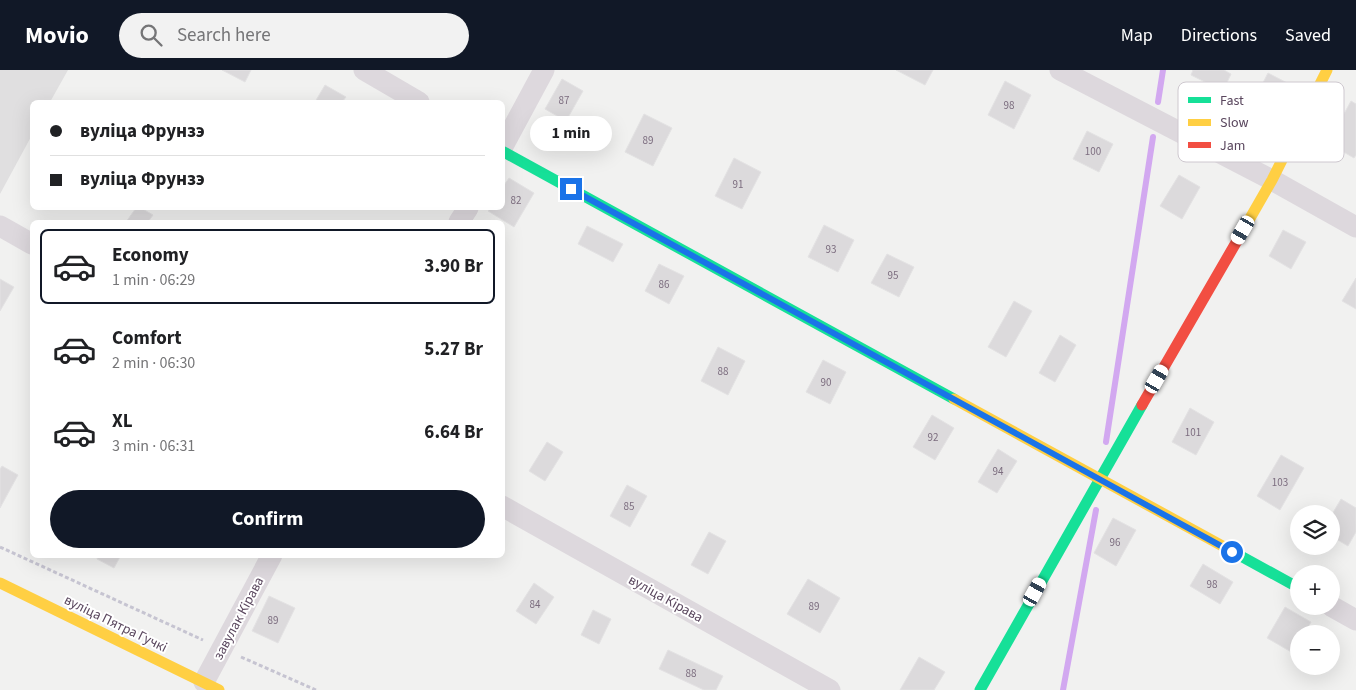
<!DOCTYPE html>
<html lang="en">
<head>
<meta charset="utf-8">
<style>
  :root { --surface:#fff; --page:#f2f2f2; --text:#202124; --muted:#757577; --line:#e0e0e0; --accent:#111827 }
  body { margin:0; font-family:"Source Sans 3",sans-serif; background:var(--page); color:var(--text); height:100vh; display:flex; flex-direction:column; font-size:19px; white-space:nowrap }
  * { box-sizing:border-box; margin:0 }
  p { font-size:16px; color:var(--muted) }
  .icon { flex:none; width:28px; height:28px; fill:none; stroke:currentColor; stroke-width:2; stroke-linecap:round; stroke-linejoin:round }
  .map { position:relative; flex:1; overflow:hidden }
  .sheet { position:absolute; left:30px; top:150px; width:475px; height:338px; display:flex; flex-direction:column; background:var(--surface); border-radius:8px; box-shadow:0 5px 20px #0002 }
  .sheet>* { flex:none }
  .hud { position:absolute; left:30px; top:30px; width:475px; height:110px; border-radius:8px; box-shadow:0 5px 20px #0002; display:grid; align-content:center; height:110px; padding:0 20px; background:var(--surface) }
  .controls { position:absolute; left:1290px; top:435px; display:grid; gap:10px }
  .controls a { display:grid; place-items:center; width:50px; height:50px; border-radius:50%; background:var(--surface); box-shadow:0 5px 20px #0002; font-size:25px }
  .end { position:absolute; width:22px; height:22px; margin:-11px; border:6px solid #1a73e8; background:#fff; box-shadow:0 0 0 2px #fff }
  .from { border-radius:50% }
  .bubble { position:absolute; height:35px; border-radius:18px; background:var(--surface); box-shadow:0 5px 20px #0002; font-size:16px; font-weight:700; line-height:35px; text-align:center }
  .car { position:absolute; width:15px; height:30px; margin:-15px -8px; border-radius:6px; box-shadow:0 0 4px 1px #0007; background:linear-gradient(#fff 24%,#345 0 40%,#fff 0 76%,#345 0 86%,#fff 0) }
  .hud b { display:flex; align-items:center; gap:18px; height:48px; font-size:19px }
  .hud b+b { border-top:1px solid var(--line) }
  .hud i { width:12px; height:12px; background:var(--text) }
  ul { padding:9px 0 0; list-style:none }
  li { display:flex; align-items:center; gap:15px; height:75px; margin:0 10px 8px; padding:0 10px; border:2px solid transparent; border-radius:8px }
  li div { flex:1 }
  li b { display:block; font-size:19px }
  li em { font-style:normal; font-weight:700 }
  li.selected { border-color:var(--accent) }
  li>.icon { width:45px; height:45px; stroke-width:1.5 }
  .action { display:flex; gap:10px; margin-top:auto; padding:10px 20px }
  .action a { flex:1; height:58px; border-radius:30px; background:var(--accent); color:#fff; font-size:20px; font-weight:700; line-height:58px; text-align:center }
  header { display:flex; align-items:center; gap:30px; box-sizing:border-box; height:70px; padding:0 25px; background:var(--accent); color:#fff }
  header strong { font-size:24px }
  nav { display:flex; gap:28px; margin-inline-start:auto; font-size:18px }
  .search { width:350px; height:45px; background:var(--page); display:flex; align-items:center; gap:12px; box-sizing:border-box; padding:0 18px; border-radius:28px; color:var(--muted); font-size:19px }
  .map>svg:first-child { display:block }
  .education { fill:#e0dfe0 }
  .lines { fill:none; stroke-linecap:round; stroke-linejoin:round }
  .stream { stroke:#d2a8f0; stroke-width:6 }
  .building { fill:#dcdadc; stroke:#e3e2e3 }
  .path { stroke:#c6c4d1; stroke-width:3; stroke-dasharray:4 2.5; stroke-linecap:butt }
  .street { stroke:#ddd8dd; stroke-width:21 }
  .fast { stroke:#16e098; stroke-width:11 }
  .slow { stroke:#ffcf43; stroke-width:11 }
  .jam { stroke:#f24e42; stroke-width:11 }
  .route { stroke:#1a73e8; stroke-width:6 }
  .labels { text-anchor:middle; stroke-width:4; stroke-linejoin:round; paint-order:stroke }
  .number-label { font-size:11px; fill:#7c6d7f }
  .street-label { font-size:14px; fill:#5a475e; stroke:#fff }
  .key { fill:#fff; stroke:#cec8cf; stroke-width:1 }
  .key-label { font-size:14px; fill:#5a475e }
</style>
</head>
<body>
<header>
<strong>Movio</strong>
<div class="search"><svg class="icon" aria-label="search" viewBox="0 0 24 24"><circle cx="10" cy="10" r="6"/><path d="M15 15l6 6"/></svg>Search here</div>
<nav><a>Map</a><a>Directions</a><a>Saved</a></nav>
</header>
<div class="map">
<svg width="1356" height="620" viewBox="0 0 1356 620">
  <rect width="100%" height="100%" fill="#f1f1f0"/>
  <path class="education" d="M0,0H68L50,32H32V65L0,124Z"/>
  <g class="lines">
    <path class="stream" d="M1158,32L1163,0
      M1106,372L1153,67
      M1063,620L1096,440"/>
  </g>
  <path class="building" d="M222,0H251L245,12Z
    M896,0H933L925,15Z
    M1193,0H1224L1231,4L1223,21L1191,5Z
    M1268,3L1293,16L1275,49L1251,36Z
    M562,9L583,21L566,51L545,39Z
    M1005,11L1031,25L1014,59L988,45Z
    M325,15L346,27L342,32H315Z
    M1351,31L1356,34V85L1354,88L1328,73Z
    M644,44L672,58L653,96L625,82Z
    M1087,61L1113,74L1099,102L1073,89Z
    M734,88L761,102L742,139L715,126Z
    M1179,105L1200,117L1182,149L1160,136Z
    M509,108L534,123L514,157L488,141L491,138H502V118Z
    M136,138H141L153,145L148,152H126Z
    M824,155L854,170L838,202L808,187Z
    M587,156L623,174L613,192L578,174Z
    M1283,160L1306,172L1291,199L1269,186Z
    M887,184L914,197L899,227L871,213Z
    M659,194L684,206L669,234L645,221Z
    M1356,208V239L1342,231Z
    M0,209L14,217L0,241Z
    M1014,231L1032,241L1006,287L988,277Z
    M1060,265L1076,275L1055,312L1039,303Z
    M718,277L745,291L728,325L701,311Z
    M823,290L846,302L830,334L806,322Z
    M1190,338L1214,352L1196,385L1172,372Z
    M932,345L954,358L935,390L913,377Z
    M547,372L563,382L545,411L529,401Z
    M998,379L1017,391L997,423L978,412Z
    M1281,385L1304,398L1280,440L1257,426Z
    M2,396L18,405L0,438V399Z
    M627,415L647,426L630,457L610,446Z
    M1341,429L1356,438V462L1348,476L1331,466V446Z
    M1113,448L1136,460L1116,496L1094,483Z
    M709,462L726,471L708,504L691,495Z
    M99,485H121L114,498L97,489Z
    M1203,494L1233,512L1220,534L1190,516Z
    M808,509L840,528L820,563L787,544Z
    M534,513L554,527L536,554L516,541Z
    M269,526L295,538L278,573L252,561Z
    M1285,537L1311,552L1304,564H1299V573L1293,583L1267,568Z
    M593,540L611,549L599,574L581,565Z
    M668,580L723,606L716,620H704L659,599Z
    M919,587L945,602L934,620H900Z"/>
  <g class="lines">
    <path class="path" d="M0,477L203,570
      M241,587L316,620"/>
    <path class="street" d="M364,0L419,32
      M1060,0L1272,110L1356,157
      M502,78L544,0
      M459,152L468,138
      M0,156L32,174
      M502,436L830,620
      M1331,536L1356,550
      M204,612L272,485"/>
    <path class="fast" d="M502,81L954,329
      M1228,479L1299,518
      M980,620L1142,335"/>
    <path class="slow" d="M1241,164L1272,110L1327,0
      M954,329L1228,479
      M0,513L219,620"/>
    <path class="jam" d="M1142,335L1241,164"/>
  </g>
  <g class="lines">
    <path class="route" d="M571,119L1232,482"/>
  </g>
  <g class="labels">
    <g class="number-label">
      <text x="564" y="34">87</text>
      <text x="1009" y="39">98</text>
      <text x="648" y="74">89</text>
      <text x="1093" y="85">100</text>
      <text x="738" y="118">91</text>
      <text x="516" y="134">82</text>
      <text x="831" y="183">93</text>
      <text x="893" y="209">95</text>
      <text x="664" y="218">86</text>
      <text x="723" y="305">88</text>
      <text x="826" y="316">90</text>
      <text x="1193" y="366">101</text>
      <text x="933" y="371">92</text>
      <text x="998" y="405">94</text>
      <text x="1280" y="416">103</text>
      <text x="629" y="440">85</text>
      <text x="1115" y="476">96</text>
      <text x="1212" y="518">98</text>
      <text x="535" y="538">84</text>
      <text x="814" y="540">89</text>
      <text x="273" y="554">89</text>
      <text x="691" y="607">88</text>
    </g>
    <g class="street-label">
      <text transform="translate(666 528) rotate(29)" y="5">вуліца Кірава</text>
      <text transform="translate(238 548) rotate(-62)" y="5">завулак Кірава</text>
      <text transform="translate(116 553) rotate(26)" y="5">вуліца Пятра Гучкі</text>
    </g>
  </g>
  <rect x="1178" y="12" width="166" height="80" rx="8" class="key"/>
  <rect x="1188" y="27" width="23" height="6" fill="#16e098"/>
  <rect x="1188" y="49" width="23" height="7" fill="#ffcf43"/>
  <rect x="1188" y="72" width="23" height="6" fill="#f24e42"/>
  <g class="key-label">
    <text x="1220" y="35">Fast</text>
    <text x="1220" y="57">Slow</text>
    <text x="1220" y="80">Jam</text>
  </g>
</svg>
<div class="controls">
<a><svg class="icon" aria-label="layers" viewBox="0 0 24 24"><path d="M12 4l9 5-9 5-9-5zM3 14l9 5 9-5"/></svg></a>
<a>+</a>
<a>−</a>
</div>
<i class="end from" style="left:1232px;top:482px"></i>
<i class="end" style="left:571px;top:119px"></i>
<div class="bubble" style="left:530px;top:46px;width:82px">1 min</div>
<i class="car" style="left:1243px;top:160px;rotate:210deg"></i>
<i class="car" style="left:1157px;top:309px;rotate:30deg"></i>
<i class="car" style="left:1035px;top:522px;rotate:29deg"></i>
<div class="hud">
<b><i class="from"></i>вуліца Фрунзэ</b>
<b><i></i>вуліца Фрунзэ</b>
</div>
<section class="sheet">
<ul>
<li class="selected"><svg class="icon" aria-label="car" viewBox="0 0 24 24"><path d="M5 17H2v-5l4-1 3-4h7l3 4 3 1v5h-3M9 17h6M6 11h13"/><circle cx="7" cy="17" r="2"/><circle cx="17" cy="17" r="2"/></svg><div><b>Economy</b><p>1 min · 06:29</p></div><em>3.90 Br</em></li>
<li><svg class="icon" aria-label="car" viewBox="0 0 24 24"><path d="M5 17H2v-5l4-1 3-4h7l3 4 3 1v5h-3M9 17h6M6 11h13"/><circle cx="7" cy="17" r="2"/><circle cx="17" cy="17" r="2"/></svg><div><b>Comfort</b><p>2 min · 06:30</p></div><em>5.27 Br</em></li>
<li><svg class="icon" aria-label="car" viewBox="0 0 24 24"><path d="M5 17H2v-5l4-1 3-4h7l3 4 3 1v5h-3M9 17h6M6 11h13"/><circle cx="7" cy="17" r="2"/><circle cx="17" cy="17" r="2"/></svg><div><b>XL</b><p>3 min · 06:31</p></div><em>6.64 Br</em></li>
</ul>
<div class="action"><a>Confirm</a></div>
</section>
</div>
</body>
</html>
